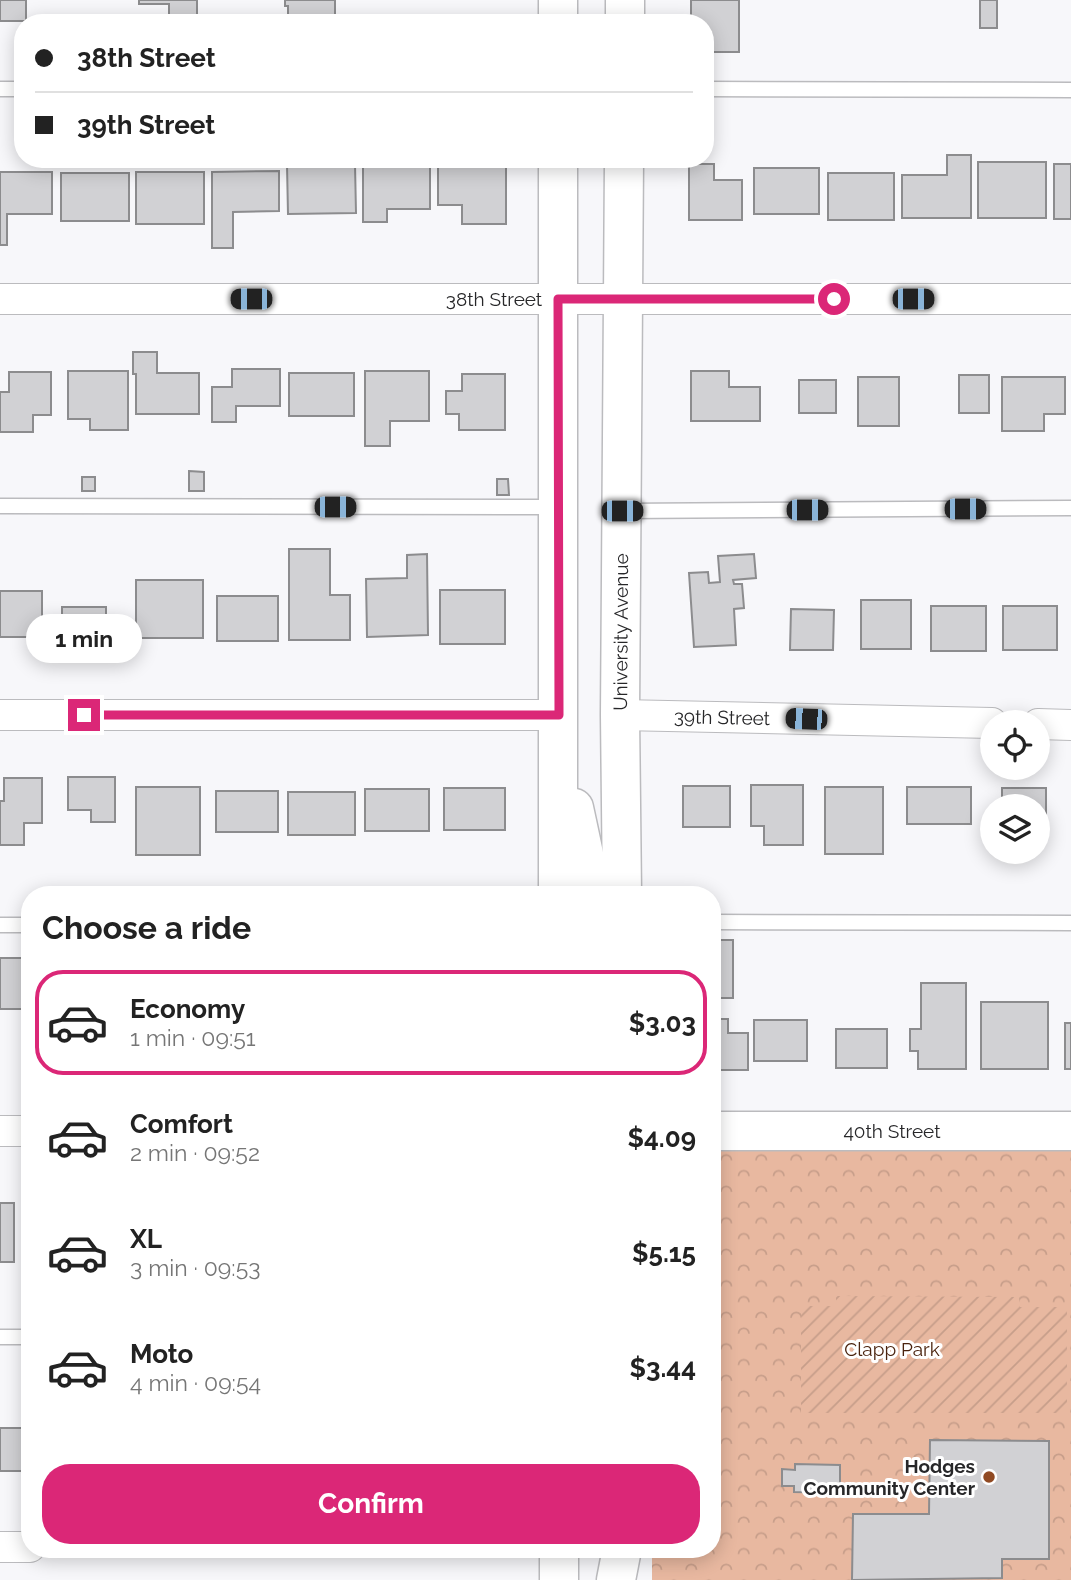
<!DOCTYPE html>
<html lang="en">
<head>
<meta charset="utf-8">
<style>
  :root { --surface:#fff; --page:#f6f6f6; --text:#222; --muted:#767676; --line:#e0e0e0; --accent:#db2777 }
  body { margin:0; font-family:Raleway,sans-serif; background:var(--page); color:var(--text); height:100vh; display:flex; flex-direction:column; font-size:26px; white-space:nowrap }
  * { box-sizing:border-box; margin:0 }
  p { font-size:23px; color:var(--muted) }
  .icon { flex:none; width:38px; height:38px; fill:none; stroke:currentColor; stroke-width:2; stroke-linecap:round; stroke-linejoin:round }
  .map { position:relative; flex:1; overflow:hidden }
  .sheet { position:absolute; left:21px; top:886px; width:700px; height:672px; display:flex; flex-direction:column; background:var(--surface); border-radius:28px; box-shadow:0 4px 18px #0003 }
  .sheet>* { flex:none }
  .guide { position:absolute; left:14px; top:14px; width:700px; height:154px; border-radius:28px; box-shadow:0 4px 18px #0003; display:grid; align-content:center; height:154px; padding:0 21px; background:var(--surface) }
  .buttons { position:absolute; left:980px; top:710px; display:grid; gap:14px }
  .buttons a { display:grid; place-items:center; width:70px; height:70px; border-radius:50%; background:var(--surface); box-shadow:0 4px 18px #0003; font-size:35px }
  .end { position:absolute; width:32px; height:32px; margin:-16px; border:9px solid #db2777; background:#fff; box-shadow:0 0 0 4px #fff }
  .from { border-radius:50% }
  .bubble { position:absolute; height:49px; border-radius:24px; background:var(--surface); box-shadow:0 4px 18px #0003; font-size:23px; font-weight:700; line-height:49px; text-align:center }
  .car { position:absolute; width:21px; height:42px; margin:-21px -10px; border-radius:9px; box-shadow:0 0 5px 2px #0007; background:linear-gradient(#222 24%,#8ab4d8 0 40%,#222 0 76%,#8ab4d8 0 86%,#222 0) }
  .guide b { display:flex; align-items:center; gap:24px; height:66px; font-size:26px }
  .guide b+b { border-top:2px solid var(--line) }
  .guide i { width:18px; height:18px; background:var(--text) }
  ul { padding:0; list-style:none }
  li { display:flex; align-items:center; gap:21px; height:105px; margin:0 14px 10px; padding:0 7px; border:4px solid transparent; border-radius:28px }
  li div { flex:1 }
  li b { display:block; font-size:26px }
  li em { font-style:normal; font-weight:700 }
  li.active { border-color:var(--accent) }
  li>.icon { width:63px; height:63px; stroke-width:1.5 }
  h2 { padding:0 21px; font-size:32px; line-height:84px }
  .action { display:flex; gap:14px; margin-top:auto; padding:14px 21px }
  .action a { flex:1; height:80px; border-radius:28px; background:var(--accent); color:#fff; font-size:28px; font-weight:700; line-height:80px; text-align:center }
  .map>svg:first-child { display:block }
  .park { fill:url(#park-crowns) }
  .garden { fill:url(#garden-furrows) }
  .building { fill:#d1d1d4; stroke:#8c8c8e; stroke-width:2 }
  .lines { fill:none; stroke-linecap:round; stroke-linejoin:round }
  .lane-casing { stroke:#bbbbbe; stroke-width:17 }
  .street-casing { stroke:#bbbbbe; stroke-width:32 }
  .secondary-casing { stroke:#bbbbbe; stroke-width:41 }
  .lane { stroke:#fff; stroke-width:14 }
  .street { stroke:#fff; stroke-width:30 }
  .secondary { stroke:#fff; stroke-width:38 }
  .route { stroke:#db2777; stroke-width:9 }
  .poi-dot { fill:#904a23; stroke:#fff; stroke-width:2.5 }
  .labels { text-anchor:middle; stroke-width:6; stroke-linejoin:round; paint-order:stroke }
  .street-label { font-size:19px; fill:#272729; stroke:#fff }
  .park-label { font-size:19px; fill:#4a230e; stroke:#fff }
  .poi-label { font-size:19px; font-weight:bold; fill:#272729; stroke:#fff; text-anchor:end }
</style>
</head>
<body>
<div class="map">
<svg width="1071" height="1580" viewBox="0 0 1071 1580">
  <defs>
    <pattern id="park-crowns" width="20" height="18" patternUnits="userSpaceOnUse" patternTransform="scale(1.75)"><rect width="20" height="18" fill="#e8b8a0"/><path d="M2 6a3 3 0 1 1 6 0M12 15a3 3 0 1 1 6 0" fill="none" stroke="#c79e8a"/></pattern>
    <pattern id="garden-furrows" width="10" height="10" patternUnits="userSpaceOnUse" patternTransform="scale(1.75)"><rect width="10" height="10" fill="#e8b8a0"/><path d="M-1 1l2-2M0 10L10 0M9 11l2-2" fill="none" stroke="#c79e8a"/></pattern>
  </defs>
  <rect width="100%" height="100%" fill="#f7f7fa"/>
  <path class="park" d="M712,1149H1071V1580H652V1549H712Z"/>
  <path class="garden" d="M836,1296L1019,1297L1020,1307H1067V1413H801V1306H836Z"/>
  <path class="building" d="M0,0H26V21H0Z
    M139,0H197V16H169V4H139Z
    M285,0H335V23H288V6H285Z
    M691,0H739V52H712V77H705V23H691Z
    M980,0H997V28H980Z
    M947,155H971V218H902V175H947Z
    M438,162H506V224H462V205H438Z
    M978,162H1046V218H978Z
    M355,164L356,213L288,214L287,165Z
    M689,164H714V180H742V220H689Z
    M1054,164H1071V219H1054Z
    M363,166H430V209H387V222H363Z
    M754,168H819V214H754Z
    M279,171V211L233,212V248H212V172Z
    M0,172H52V214H7V245H0Z
    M136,172H204V224H136Z
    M61,173H129V221H61Z
    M828,173H894V220H828Z
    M133,352H157V373H199V414H136V374H133Z
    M232,369H280V406H236V422H212V387H232Z
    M68,371H128V430H90V419H68Z
    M365,371H429V421H390V446H365Z
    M691,371H729V387H760V421H691Z
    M9,372H51V415H33V432H0V392H9Z
    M289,373H354V416H289Z
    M462,374H505V430H459V414H446V391H462Z
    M959,375H989V413H959Z
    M858,377H899V426H858Z
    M1002,377H1065V414H1044V431H1002Z
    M799,380H836V413H799Z
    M189,471L204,472V491H189Z
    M82,477H95V491H82Z
    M497,479H508L509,495H497Z
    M289,549H330V595H350V640H289Z
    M427,554L428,635L367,637L366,579L407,578V555Z
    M754,554L756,578L733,580L734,584H742L744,608L734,609L736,645L694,647L689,573L708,572L709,583L720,582L718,556Z
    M136,580H203V638H136Z
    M440,590H505V644H440Z
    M0,591H42V637H0Z
    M217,596H278V641H217Z
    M861,600H911V649H861Z
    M931,606H986V651H931Z
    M1003,606H1057V650H1003Z
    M62,607H106V640H62Z
    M791,609L834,610L833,650H790Z
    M68,777H115V822H91V810H68Z
    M4,778H42V823H24V845H0V801H4Z
    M751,785H803V845H764V826H751Z
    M683,786H730V827H683Z
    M136,787H200V855H136Z
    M825,787H883V854H825Z
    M907,787H971V824H907Z
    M444,788H505V830H444Z
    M1002,788H1046V836H1038V807H1002Z
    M365,789H429V831H365Z
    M216,791H278V832H216Z
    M288,792H355V835H288Z
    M712,940H733V998H712Z
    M0,958H30V1009H0Z
    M921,983H966V1069H918V1051H910V1029H921Z
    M981,1002H1048V1069H981Z
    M712,1019H728V1033H748V1070H712Z
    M754,1020H807V1061H754Z
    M1065,1023H1071V1069H1065Z
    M836,1029H887V1068H836Z
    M0,1203H14V1262H0Z
    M0,1428H24V1471H0Z
    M930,1440L1049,1441V1559H1002V1578L852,1580L853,1514H929Z
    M795,1464L840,1465V1493L794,1492V1486H782V1469L795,1470Z"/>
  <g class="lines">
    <defs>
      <path id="lane" d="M0,89H23
        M705,89L1071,90
        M0,506L555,507
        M623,511L1071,508
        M712,922L1071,923
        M0,925H30
        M0,1337H30"/>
      <g id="street">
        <path id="s1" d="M0,299H1071"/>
        <path d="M0,715H559"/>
        <path id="s2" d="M620,715L992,723"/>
        <path d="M1038,724L1071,725"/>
        <path d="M0,1131H30"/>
        <path d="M0,1547H30"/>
      </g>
      <g id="secondary">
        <path d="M558,0V23"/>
        <path d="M625,23V0"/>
        <path d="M574,808L590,882V894"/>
        <path d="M558,894V159"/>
        <path id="s3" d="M622,894L620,715L624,159"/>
        <path id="s4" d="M712,1131H1071"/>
        <path d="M559,1580V1549"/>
        <path d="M616,1580L622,1549"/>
      </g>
    </defs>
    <use href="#lane" class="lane-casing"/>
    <use href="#street" class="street-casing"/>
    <use href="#secondary" class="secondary-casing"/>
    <use href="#lane" class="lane"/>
    <use href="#street" class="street"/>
    <use href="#secondary" class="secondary"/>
  </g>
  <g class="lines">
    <path class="route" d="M84,715H559L558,299H834"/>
  </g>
  <circle class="poi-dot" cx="989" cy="1477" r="7"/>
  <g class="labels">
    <g class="street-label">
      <text dy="7" stroke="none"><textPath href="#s1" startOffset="494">38th Street</textPath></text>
      <text dy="7" stroke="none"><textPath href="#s3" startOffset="262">University Avenue</textPath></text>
      <text dy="7" stroke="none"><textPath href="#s2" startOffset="102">39th Street</textPath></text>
      <text dy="7" stroke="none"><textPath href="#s4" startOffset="180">40th Street</textPath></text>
    </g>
    <g class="park-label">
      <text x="892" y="1356">Clapp Park</text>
    </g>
    <g class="poi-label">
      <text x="975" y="1473">Hodges<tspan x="975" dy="22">Community Center</tspan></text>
    </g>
  </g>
</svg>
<div class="buttons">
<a><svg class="icon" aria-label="locate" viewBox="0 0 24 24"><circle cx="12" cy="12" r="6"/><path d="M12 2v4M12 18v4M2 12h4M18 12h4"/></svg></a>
<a><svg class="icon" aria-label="layers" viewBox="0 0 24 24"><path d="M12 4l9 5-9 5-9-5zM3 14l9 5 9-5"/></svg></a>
</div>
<i class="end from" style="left:834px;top:299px"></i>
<i class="end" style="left:84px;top:715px"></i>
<div class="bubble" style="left:26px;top:614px;width:116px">1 min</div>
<i class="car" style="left:251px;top:299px;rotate:270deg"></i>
<i class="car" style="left:913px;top:299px;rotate:90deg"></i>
<i class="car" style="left:335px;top:507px;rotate:90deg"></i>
<i class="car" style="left:965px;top:509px;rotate:90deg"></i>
<i class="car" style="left:807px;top:510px;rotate:90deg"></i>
<i class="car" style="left:622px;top:511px;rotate:90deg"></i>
<i class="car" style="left:806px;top:719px;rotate:272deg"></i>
<div class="guide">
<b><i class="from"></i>38th Street</b>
<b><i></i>39th Street</b>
</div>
<section class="sheet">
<h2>Choose a ride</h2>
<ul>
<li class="active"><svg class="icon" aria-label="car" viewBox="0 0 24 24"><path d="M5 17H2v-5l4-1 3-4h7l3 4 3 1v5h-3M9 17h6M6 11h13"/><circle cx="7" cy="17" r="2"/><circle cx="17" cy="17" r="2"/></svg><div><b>Economy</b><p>1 min · 09:51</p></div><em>$3.03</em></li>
<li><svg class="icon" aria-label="car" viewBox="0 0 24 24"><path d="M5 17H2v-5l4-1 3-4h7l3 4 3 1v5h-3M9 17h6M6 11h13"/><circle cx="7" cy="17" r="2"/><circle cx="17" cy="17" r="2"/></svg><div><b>Comfort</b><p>2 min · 09:52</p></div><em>$4.09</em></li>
<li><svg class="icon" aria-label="car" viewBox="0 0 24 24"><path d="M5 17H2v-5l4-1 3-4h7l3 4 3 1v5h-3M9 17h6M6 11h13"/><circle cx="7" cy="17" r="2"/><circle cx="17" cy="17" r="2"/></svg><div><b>XL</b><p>3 min · 09:53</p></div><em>$5.15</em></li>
<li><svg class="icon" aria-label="car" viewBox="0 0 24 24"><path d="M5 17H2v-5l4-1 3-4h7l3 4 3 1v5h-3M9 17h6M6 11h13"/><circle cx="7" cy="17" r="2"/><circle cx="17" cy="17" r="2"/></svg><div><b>Moto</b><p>4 min · 09:54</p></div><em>$3.44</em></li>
</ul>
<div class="action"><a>Confirm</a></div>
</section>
</div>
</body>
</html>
